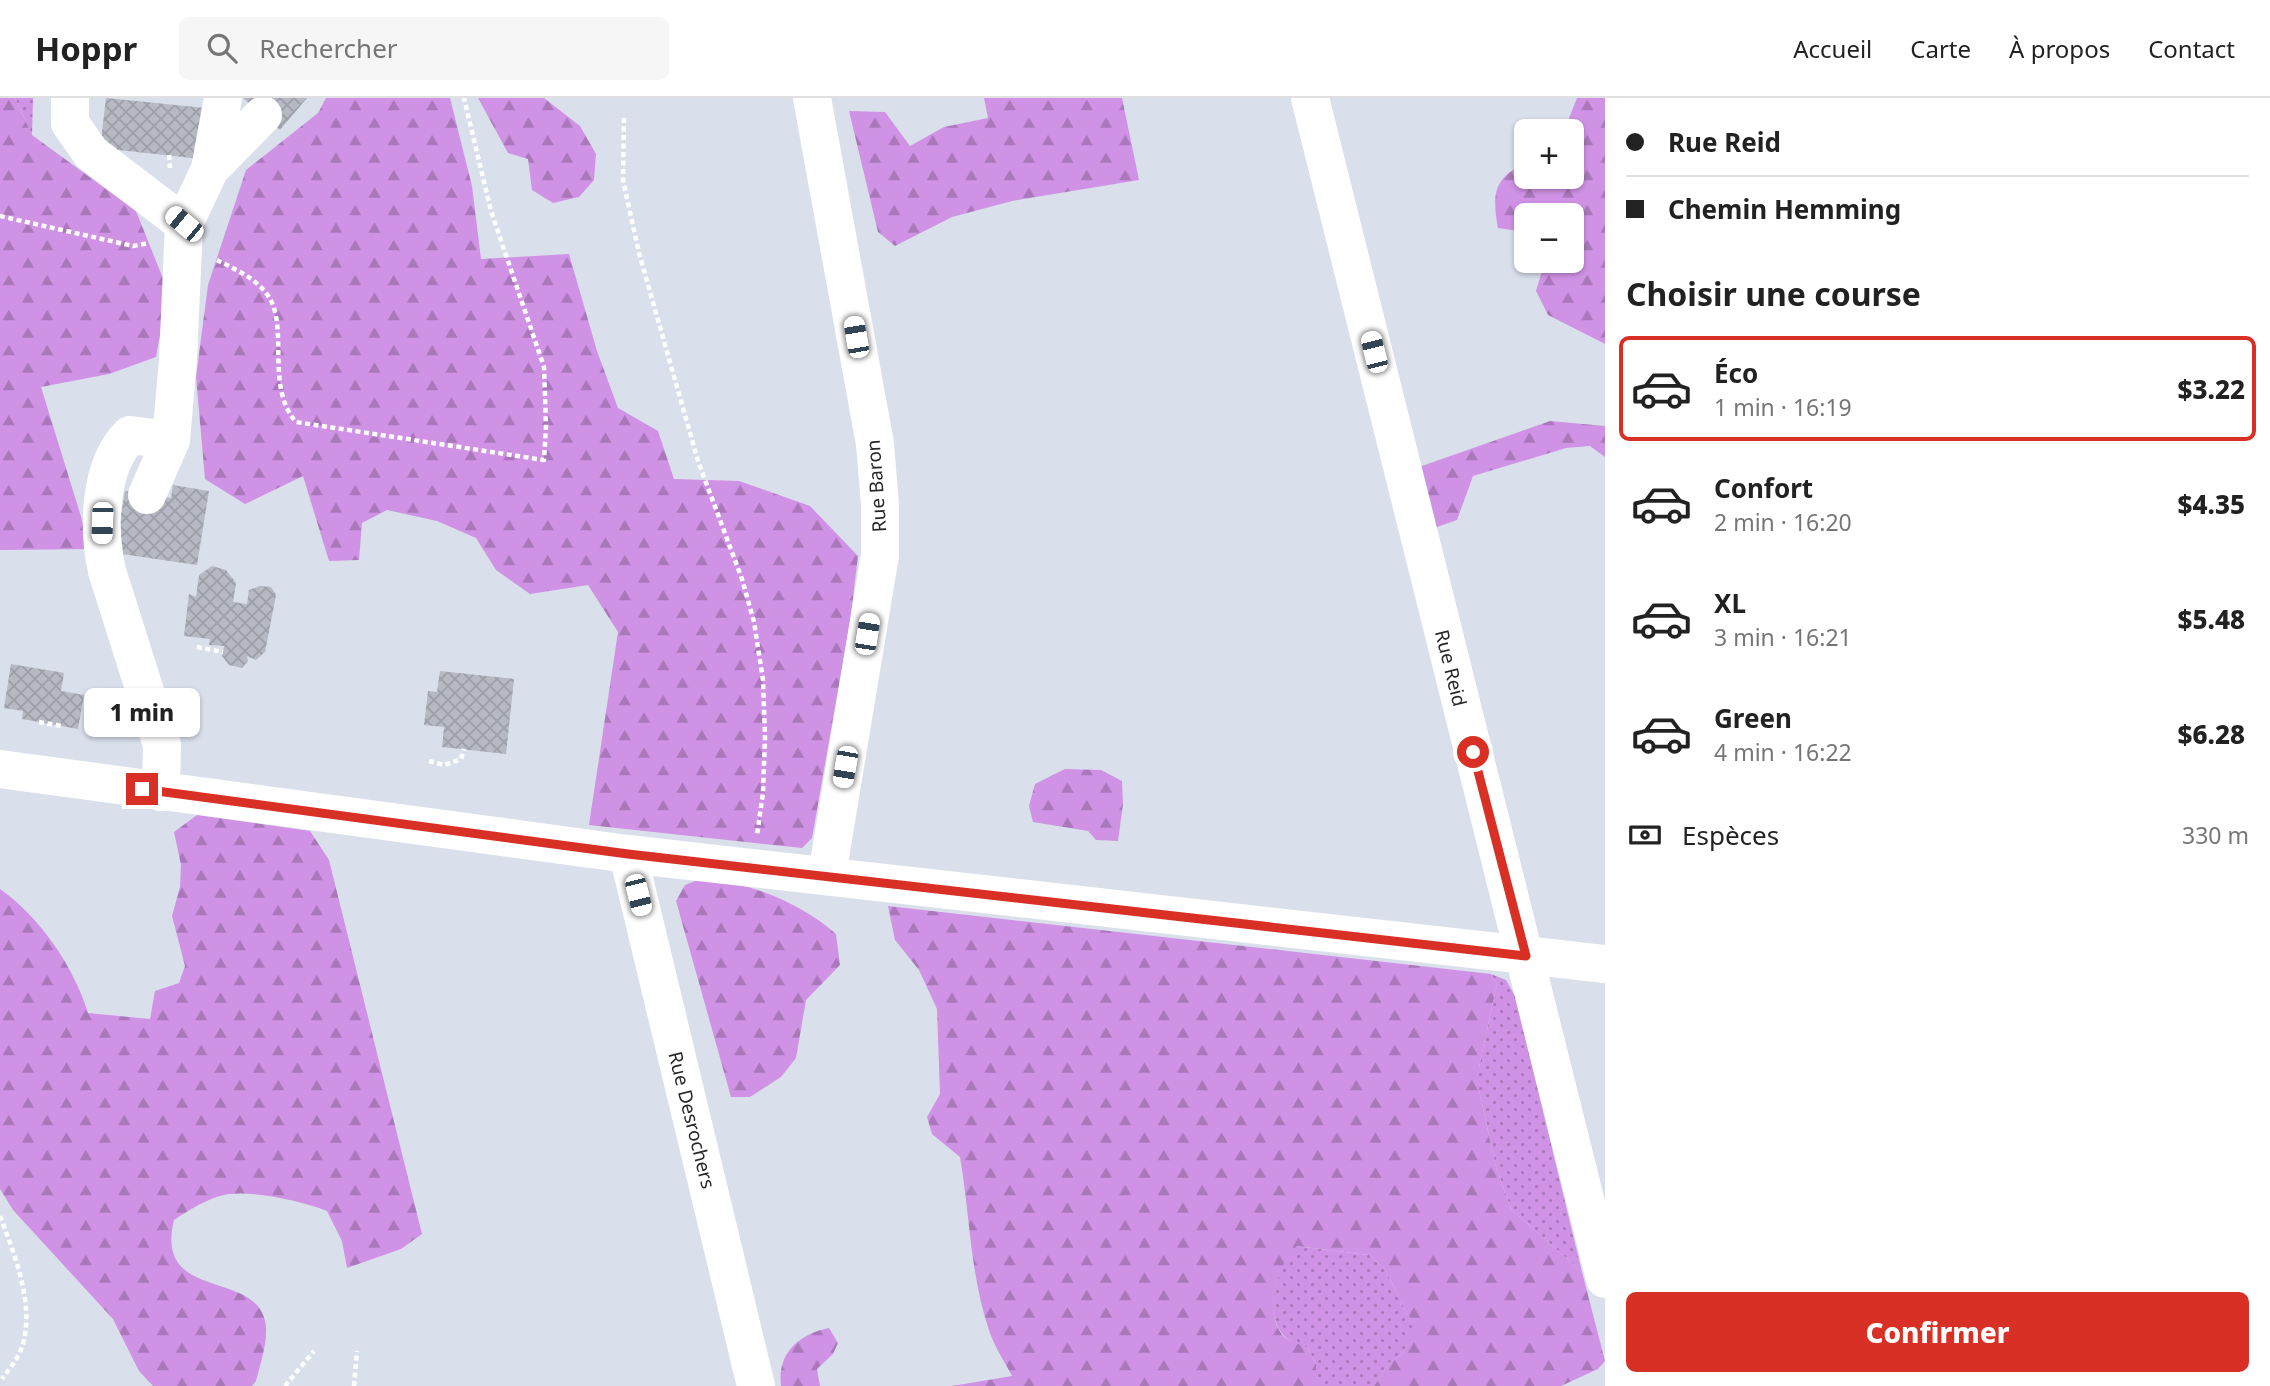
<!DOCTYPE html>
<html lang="fr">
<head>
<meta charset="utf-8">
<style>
  :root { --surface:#fff; --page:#f6f6f6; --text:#222; --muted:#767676; --line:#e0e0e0; --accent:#d93025 }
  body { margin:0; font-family:"Noto Sans",sans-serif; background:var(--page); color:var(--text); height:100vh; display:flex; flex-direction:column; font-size:26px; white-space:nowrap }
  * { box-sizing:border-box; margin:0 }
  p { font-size:23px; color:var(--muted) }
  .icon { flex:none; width:38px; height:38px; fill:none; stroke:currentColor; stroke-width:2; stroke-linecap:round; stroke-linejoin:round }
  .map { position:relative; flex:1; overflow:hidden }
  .details { display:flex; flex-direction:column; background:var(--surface); width:665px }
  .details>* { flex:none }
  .guide { display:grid; align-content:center; height:154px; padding:0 21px; background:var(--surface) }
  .fabs { position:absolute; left:1514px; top:21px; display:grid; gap:14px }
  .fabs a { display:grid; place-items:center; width:70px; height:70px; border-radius:10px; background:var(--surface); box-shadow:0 2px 5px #0004; font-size:35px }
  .end { position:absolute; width:32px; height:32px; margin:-16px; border:9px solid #d93025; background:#fff; box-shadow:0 0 0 4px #fff }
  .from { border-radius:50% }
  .bubble { position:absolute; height:49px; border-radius:10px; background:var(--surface); box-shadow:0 2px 5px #0004; font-size:23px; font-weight:800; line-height:49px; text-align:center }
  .car { position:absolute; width:21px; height:42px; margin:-21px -10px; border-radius:9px; box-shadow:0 0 5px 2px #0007; background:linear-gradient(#fff 24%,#345 0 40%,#fff 0 76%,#345 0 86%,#fff 0) }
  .guide b { display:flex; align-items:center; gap:24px; height:66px; font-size:26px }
  .guide b+b { border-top:2px solid var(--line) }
  .guide i { width:18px; height:18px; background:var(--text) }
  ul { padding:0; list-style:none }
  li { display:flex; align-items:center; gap:21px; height:105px; margin:0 14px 10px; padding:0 7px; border:4px solid transparent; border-radius:10px }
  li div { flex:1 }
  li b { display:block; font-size:26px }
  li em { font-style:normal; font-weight:800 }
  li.current { border-color:var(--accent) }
  li>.icon { width:63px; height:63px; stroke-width:1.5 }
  h2 { padding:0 21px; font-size:32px; line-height:84px }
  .pay { display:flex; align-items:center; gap:18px; height:77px; padding:0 21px; font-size:26px }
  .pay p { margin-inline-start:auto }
  .button { display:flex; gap:14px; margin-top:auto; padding:14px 21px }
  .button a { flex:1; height:80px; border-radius:10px; background:var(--accent); color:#fff; font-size:28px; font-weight:800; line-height:80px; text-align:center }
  header { display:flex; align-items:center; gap:42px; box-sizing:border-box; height:98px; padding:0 35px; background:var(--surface); border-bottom:2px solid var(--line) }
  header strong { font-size:33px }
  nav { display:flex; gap:38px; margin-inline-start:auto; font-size:24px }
  .search { width:490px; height:63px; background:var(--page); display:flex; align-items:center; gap:18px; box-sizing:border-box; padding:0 24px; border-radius:10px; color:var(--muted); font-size:26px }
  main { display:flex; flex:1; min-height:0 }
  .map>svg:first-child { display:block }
  .grass { fill:url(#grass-dots) }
  .forest { fill:url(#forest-firs) }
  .building { fill:url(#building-cross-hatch) }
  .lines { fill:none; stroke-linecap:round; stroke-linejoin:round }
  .path { stroke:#fff; stroke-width:4.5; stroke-dasharray:5 3.5; stroke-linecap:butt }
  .minor { stroke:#fff; stroke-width:38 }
  .route { stroke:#d93025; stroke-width:9 }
  .labels { text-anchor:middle; stroke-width:6; stroke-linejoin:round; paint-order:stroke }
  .street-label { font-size:19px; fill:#282828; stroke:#fff }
</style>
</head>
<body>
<header>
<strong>Hoppr</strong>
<div class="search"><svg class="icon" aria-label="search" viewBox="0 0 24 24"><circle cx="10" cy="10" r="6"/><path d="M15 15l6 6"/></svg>Rechercher</div>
<nav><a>Accueil</a><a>Carte</a><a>À propos</a><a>Contact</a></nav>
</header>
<main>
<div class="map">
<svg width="1605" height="1288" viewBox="0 0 1605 1288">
  <defs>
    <pattern id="grass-dots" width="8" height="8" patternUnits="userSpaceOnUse" patternTransform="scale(1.75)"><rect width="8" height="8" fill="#d092e5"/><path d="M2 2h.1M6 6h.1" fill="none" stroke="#a977ba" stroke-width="1.8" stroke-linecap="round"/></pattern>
    <pattern id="forest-firs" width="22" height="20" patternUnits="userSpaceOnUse" patternTransform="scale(1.75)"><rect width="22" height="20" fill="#d092e5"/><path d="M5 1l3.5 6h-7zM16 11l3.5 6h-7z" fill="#a977ba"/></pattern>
    <pattern id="building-cross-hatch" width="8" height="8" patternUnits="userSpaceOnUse" patternTransform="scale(1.75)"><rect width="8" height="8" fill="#b6b8c3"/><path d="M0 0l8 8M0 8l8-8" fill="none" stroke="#9c9ea8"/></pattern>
  </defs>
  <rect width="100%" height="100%" fill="#d9dfeb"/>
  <path class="grass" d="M15,0H33L32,37Z
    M1491,876L1506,882L1515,898L1582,1174L1511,1111L1496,1069L1479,992V969L1497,886Z
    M1296,1148L1369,1157L1385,1171L1412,1225V1239L1402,1256L1389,1265L1374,1288H1316V1266L1308,1250C1300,1247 1289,1244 1284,1238C1262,1213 1277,1170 1296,1148Z"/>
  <path class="forest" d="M0,0H15L32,37L136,113L168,193L156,259L109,276L41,289L91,451L0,452Z
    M326,0H450L472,88L481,161L569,156L597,253L618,310L658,333L674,381L739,383L810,408L858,458L850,524L812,740L802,750L589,727L618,534L588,487L530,496L496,472L476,440L437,423L387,412L362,425L359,462L329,463L303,378L245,406L205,381L196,279L208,187L246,72L318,15Z
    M478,0H544L580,28L596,56L594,82L579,99L553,105L532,92L528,61L508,55Z
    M984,0H1122L1139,82L1012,103L952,119L895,148L878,134L849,13L885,14L910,48L944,29L988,20Z
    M1577,0H1605V246L1548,217L1536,193L1545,163H1572V117H1526V134L1498,130C1492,97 1493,80 1526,65V79H1572V33H1564Z
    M1550,323L1605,328V359L1590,348L1566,350L1473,378L1457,422L1434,430L1419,369Z
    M1065,671L1101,672L1122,683L1123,706L1118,743L1096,742L1088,733L1033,724L1029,708L1035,686Z
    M197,717L310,733L329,762L422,1136L401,1151L347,1170L342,1143L327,1113C303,1103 255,1093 229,1096C209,1099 191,1111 174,1122C153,1207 263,1169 266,1230C267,1246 260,1267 256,1283L252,1288H153L139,1273L113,1221L13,1112L0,1091V791C40,819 74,869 88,915L150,921L155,893L179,885L185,868L172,818L180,789L181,767L174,734Z
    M705,779C753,787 799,804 836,836L840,867L806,902L796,960L781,979L750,999H731L676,803L685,787Z
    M888,808L1491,876L1497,886L1479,969V992L1496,1069L1511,1111L1582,1174L1605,1263L1598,1271L1561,1288H1374L1389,1265L1402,1256L1412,1238V1225L1385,1171L1369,1157L1297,1148C1277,1169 1263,1213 1283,1238C1289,1244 1300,1246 1308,1250L1316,1266V1288H952L1012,1278C1005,1264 995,1250 990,1235C970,1178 970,1117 960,1059L932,1036L927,1019L940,996L937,911L919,872L895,842Z
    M829,1230L838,1245L833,1256L817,1271L820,1288H781C777,1255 799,1236 829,1230Z"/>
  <path class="building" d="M106,0L205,10L201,61L100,50Z
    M243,0H307L280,32Z
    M173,387L209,393L197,467L115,455L125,393L171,400Z
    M212,468L226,472L236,485L233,504L247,506L249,492L260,488L271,489L276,497L265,554L256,562L247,558L248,563L242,570L229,567L222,558L224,548L209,547L210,541L184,538L189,496L196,499L199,477Z
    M11,566L64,575L61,593L84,597L78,631L22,621L23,613L4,610Z
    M440,573L514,581L506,656L442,649L444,629L424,627L428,593L437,594Z"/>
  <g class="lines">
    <path class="path" d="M624,20L623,82L639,155L698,363L742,481L754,524L763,582L765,639L763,695L757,737
      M169,57L170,70
      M0,118L133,148L149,145
      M217,162C234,171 254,179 266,195C291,225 264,288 296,324L544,362L546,328L544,269L491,113L464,0
      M197,549L223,554
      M39,624L62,628
      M429,663L444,667L461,661L464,651
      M0,1118C14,1155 33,1202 24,1242C21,1257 11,1269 2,1281
      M285,1288L314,1253
      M354,1288L357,1253"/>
    <path class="minor" d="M70,0V25L91,55L184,126
      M812,0L875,346L880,407V457L827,777
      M1310,0L1605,1181
      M210,71L263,17
      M147,397L171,342
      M0,671L628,756L1605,866
      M161,694L162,647L107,473C98,432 98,369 130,337L171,342L178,262L184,126L210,71L223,0
      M628,756L756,1288"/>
  </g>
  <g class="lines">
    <path class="route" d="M142,691L628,756L1526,858L1473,654"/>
  </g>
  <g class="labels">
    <g class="street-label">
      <text transform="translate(876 388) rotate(-94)" y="7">Rue Baron</text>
      <text transform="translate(1451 570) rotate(76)" y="7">Rue Reid</text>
      <text transform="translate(692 1022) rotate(76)" y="7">Rue Desrochers</text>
    </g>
  </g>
</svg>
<div class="fabs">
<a>+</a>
<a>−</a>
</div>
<i class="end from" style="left:1473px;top:654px"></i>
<i class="end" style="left:142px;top:691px"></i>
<div class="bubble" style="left:84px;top:590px;width:116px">1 min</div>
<i class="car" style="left:184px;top:126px;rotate:310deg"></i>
<i class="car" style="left:856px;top:239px;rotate:350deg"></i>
<i class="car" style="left:1374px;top:254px;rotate:346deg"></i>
<i class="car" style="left:102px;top:425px;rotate:182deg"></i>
<i class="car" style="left:867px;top:536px;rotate:9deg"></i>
<i class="car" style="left:845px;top:669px;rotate:190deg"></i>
<i class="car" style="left:638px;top:797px;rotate:166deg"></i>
</div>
<section class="details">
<div class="guide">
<b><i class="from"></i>Rue Reid</b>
<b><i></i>Chemin Hemming</b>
</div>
<h2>Choisir une course</h2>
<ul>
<li class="current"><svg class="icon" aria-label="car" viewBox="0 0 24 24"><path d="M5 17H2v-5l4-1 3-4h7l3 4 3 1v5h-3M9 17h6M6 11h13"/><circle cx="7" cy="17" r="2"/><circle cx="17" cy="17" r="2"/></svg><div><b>Éco</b><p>1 min · 16:19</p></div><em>$3.22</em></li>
<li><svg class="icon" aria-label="car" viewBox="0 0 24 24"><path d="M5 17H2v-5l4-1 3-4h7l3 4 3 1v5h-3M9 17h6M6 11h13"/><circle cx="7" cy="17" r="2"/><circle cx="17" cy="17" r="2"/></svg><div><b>Confort</b><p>2 min · 16:20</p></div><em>$4.35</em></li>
<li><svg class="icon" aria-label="car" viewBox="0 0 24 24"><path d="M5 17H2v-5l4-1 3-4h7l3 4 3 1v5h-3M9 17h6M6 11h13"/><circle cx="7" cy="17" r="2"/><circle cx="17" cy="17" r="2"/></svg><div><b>XL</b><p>3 min · 16:21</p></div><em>$5.48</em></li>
<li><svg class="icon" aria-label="car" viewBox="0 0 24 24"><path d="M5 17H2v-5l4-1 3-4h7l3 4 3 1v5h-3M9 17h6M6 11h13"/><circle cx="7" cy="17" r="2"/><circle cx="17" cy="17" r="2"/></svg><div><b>Green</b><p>4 min · 16:22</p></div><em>$6.28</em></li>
</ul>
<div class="pay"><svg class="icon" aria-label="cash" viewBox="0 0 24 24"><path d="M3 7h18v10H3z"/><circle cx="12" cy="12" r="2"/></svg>Espèces<p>330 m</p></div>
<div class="button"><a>Confirmer</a></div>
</section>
</main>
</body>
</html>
